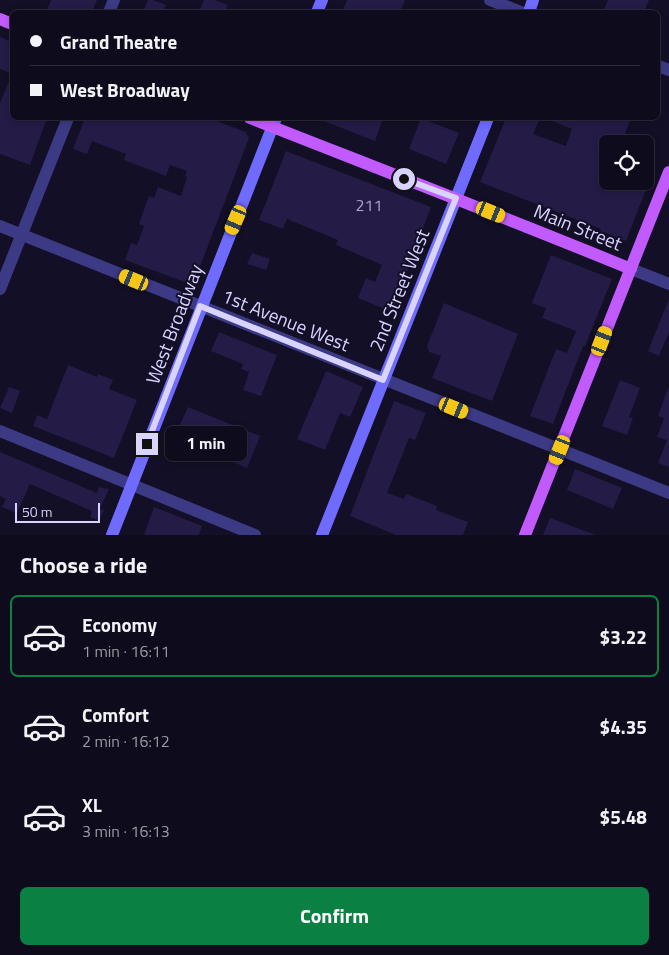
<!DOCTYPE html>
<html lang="en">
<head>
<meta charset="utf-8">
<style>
  :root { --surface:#0e0b1c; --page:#1c1929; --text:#f1f3f6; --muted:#9b9ba3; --line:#2e2b3b; --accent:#0b8043 }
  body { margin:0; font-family:"Titillium Web",sans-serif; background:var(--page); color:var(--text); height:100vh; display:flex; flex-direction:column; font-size:19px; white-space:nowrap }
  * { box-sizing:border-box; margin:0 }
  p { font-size:16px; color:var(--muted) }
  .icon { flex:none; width:28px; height:28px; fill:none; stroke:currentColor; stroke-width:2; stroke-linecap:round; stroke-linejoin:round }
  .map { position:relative; height:535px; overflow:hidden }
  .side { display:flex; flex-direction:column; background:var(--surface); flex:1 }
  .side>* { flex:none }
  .guide { position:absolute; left:10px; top:10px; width:650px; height:110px; border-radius:8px; box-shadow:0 2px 8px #0003,0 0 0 1px var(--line); display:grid; align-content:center; height:110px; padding:0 20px; background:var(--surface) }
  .fabs { position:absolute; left:599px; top:135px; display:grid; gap:10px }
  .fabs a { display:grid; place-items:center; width:55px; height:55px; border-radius:8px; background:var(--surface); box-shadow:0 2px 8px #0003,0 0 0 1px var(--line); font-size:25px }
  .scale { position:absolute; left:15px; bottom:12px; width:85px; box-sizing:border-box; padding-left:5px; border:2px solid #d9d4ff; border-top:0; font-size:14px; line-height:18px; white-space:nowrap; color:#d9d4ff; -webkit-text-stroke:4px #130f26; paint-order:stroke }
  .end { position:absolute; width:22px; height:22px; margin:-11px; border:6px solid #d9d4ff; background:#111; box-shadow:0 0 0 2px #111 }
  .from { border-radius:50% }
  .bubble { position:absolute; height:35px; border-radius:8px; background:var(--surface); box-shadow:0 2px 8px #0003,0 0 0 1px var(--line); font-size:16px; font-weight:700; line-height:35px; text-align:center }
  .car { position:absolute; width:15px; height:30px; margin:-15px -8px; border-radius:6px; box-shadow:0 0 4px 1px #0007; background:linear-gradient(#f5c518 24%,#345 0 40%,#f5c518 0 76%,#345 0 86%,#f5c518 0) }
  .guide b { display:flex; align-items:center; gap:18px; height:48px; font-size:19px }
  .guide b+b { border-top:1px solid var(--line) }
  .guide i { width:12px; height:12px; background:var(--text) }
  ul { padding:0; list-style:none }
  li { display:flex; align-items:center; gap:15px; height:82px; margin:0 10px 8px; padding:0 10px; border:2px solid transparent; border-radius:8px }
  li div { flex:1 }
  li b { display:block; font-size:19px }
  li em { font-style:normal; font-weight:700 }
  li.active { border-color:var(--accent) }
  li>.icon { width:45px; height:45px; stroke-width:1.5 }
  h2 { padding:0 20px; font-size:22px; line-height:60px }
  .primary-button { display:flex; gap:10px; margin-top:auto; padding:10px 20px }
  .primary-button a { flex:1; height:58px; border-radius:8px; background:var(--accent); color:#fff; font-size:20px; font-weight:700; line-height:58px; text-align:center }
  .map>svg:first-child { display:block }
  .building { fill:#241b47 }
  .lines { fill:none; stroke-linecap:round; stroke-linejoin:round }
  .street { stroke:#3d3a85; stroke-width:12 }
  .secondary { stroke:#6f6bff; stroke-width:12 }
  .primary { stroke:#c25bff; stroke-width:12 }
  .route { stroke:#d9d4ff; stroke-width:6 }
  .labels { text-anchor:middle; stroke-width:4; stroke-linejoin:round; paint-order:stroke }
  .number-label { font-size:16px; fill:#aca6d1 }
  .street-label { font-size:19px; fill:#d9d4ff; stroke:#130f26 }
</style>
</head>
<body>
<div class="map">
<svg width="669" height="535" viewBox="0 0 669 535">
  <rect width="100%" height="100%" fill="#130f26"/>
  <path class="building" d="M51,0H97L92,12H46Z
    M148,0H153L166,5L163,12H143Z
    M204,0H215L228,5L225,12H199Z
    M347,0H405L400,12H342Z
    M608,0H649L644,12H603Z
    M0,37L12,42V118H47L30,165L0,154V103L12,74L0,69Z
    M85,118H208L246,132L249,138L193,285L125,260L131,243L137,245L144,226L139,224L149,196L154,198L158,187L181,196L187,177L185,176L187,171L170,165L166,176L124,160L126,154L92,141L87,154L73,149Z
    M316,118H383L375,141Z
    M421,118L459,133L446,164L409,149Z
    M506,118H540L533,134L566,146L572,129L545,118H631L621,144H608V181H633L647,187L626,241L600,231L601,229L480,182Z
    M286,151L431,207L392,312L358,298L366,278L375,282L382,265L336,245L338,240L287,219L283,229L259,220Z
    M252,253L270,259L266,270L247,264Z
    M551,255L612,279L585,346H583L553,424L530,416L556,349L567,353L576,331L542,318L546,308L532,303Z
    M669,299V332L659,356L648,351Z
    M444,303L518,334L492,401L432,378L441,356L429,352L427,346Z
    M219,332L277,355L261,396L243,390L249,372L241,369L243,364L211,351Z
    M68,365L97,377L98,374L113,380L109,389L137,400L114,458L33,426L37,415L47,419Z
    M326,371L363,387L350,417L340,413L325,450L297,439Z
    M620,380L640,388L629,417L633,418L627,435L602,426Z
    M9,387L20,391L12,413L0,408Z
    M668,388L669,389V467L658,463L667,440L657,437L664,418L658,416Z
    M394,401L426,413L415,440L409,438L387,493L404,499L406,494L437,506L436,510L468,522L463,535H396L350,516Z
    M188,407L260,436L247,468L174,438Z
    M0,452L97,493L99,487L109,489L100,509L104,510L99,521L90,517L92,511L30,484L17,513L2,507L6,499L0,496Z
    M575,469L622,488L613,509L567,490Z
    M154,507L202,526L199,535H144Z
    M550,518L593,534V535H543Z"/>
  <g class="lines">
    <path class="street" d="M490,0L521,12
      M109,12L114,0
      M658,66L669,70
      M0,226L669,493
      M631,269L669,284
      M0,289L68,118
      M0,431L255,535"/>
    <path class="secondary" d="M317,12L322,0
      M529,12L533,0
      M112,535L276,118
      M322,535L488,118"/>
    <path class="primary" d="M0,19L12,24
      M250,118C377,168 504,217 631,269
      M525,535L669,172"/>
  </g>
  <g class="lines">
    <path class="route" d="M147,444L200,306L383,380L456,198L404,179"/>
  </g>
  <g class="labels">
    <g class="number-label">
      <text x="369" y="211">211</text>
    </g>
    <g class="street-label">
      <text transform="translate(578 227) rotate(22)" y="7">Main Street</text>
      <text transform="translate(399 290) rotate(-68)" y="7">2nd Street West</text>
      <text transform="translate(286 320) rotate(22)" y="7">1st Avenue West</text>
      <text transform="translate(174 324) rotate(-69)" y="7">West Broadway</text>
    </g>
  </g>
</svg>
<div class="fabs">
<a><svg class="icon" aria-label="locate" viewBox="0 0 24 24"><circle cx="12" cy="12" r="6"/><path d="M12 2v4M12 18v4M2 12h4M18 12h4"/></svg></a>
</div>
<div class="scale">50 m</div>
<i class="end from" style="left:404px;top:179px"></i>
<i class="end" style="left:147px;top:444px"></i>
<div class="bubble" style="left:165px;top:426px;width:82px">1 min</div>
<i class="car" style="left:491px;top:212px;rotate:112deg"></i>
<i class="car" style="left:236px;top:220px;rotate:203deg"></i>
<i class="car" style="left:134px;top:280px;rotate:292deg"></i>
<i class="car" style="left:602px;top:341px;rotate:21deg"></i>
<i class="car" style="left:454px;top:408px;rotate:112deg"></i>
<i class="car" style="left:560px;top:450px;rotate:202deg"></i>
<div class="guide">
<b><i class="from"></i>Grand Theatre</b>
<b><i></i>West Broadway</b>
</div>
</div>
<section class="side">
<h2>Choose a ride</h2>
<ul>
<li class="active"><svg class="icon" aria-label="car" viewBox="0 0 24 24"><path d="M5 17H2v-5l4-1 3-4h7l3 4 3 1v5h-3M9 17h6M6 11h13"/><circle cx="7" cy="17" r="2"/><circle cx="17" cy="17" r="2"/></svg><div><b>Economy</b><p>1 min · 16:11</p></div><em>$3.22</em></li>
<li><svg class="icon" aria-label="car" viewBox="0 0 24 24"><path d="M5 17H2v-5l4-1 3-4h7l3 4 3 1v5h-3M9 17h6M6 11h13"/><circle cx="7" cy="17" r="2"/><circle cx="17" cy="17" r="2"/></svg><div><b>Comfort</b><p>2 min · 16:12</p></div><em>$4.35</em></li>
<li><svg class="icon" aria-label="car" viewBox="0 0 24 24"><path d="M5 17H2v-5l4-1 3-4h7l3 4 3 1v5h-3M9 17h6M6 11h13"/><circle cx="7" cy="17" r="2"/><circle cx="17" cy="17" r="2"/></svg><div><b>XL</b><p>3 min · 16:13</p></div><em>$5.48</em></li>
</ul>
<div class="primary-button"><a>Confirm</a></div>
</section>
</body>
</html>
